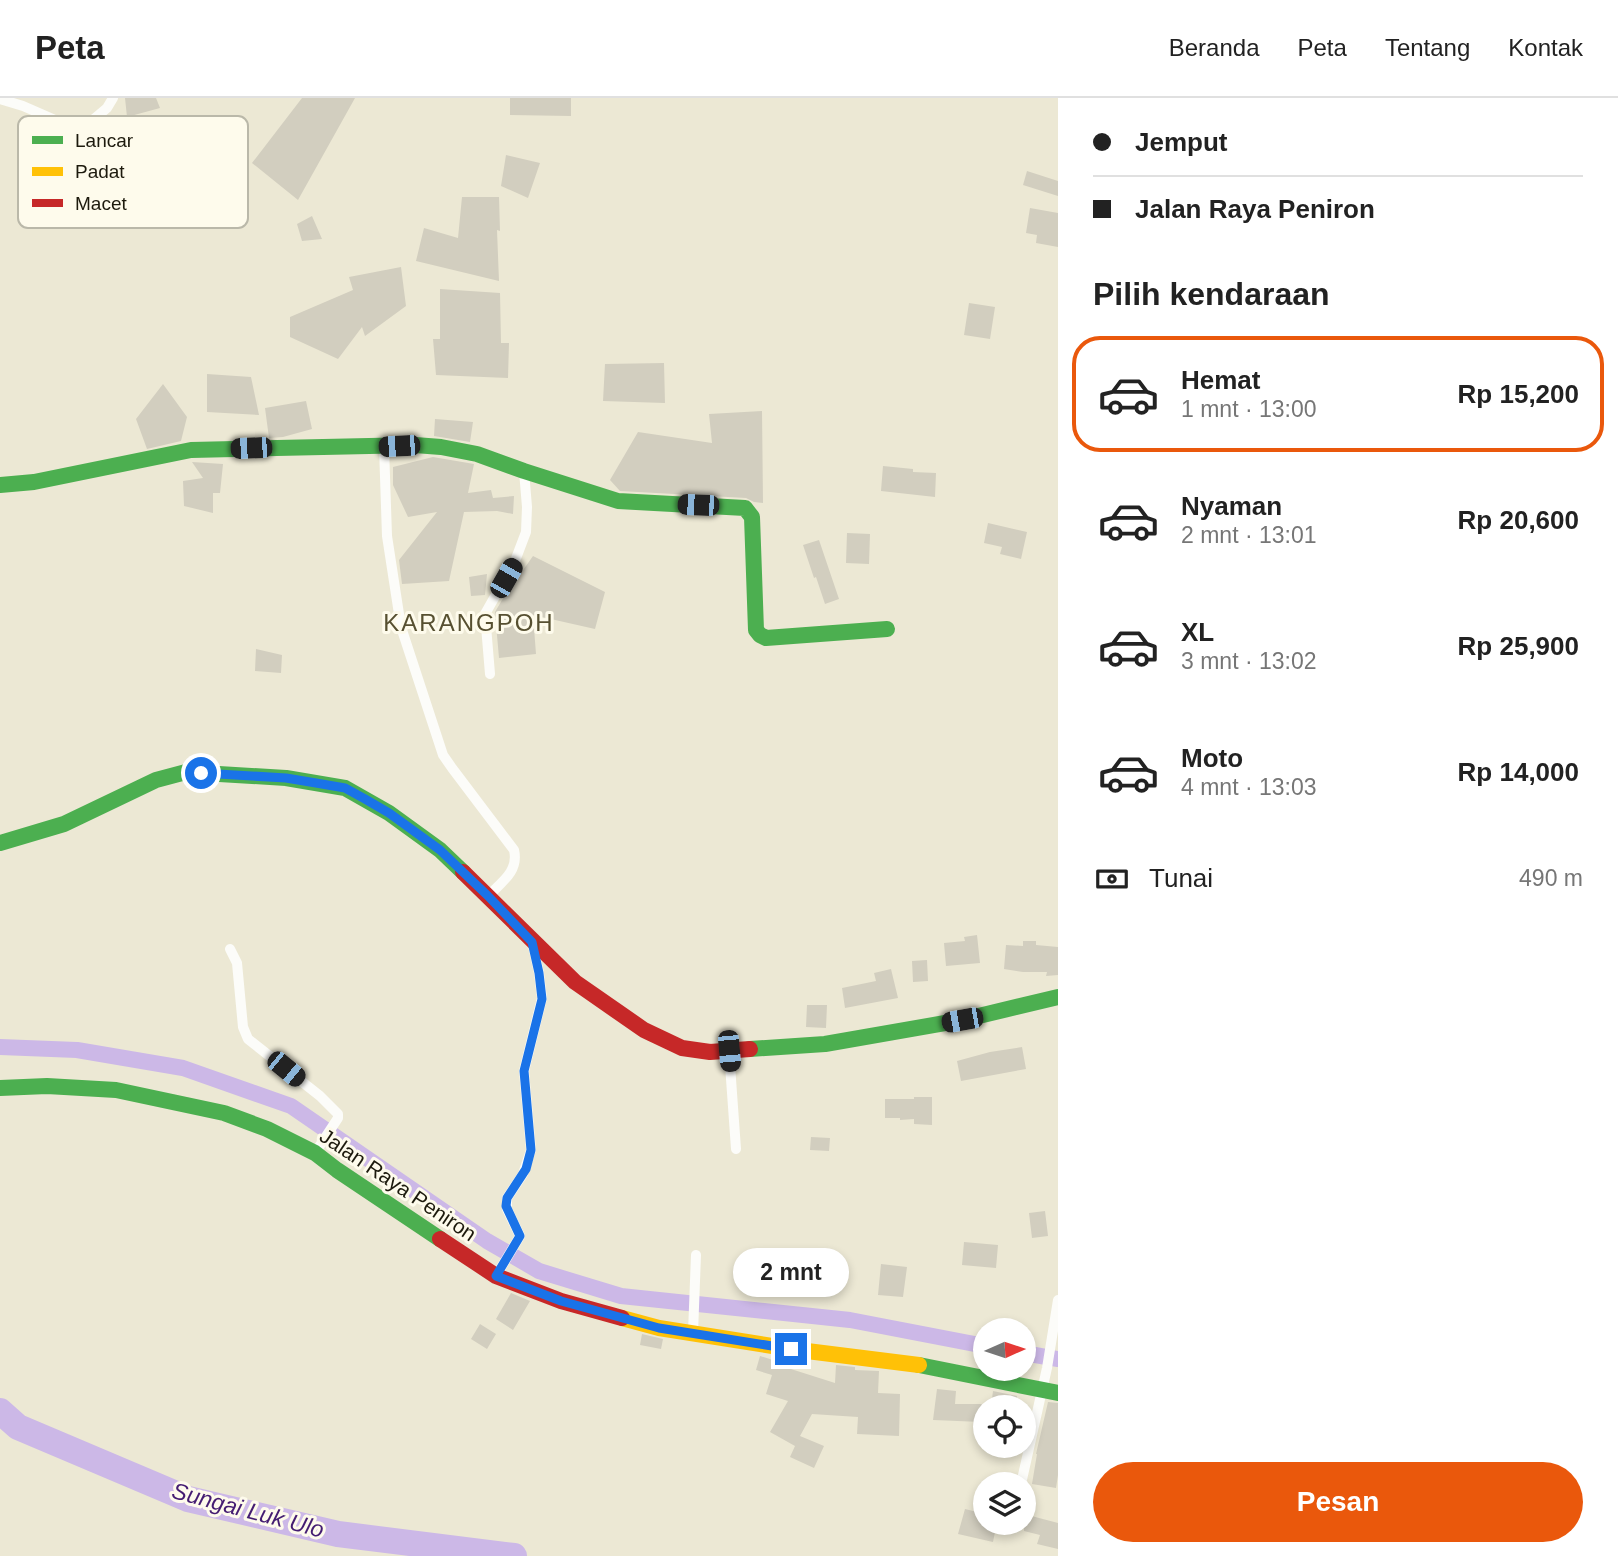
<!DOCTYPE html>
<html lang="id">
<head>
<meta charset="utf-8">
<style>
  :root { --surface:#fff; --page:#f2f2f2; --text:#222; --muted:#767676; --line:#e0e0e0; --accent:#ea580c }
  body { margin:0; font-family:Arial,sans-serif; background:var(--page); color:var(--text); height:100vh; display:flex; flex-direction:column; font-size:26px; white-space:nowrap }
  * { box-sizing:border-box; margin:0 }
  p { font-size:23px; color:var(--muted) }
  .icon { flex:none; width:38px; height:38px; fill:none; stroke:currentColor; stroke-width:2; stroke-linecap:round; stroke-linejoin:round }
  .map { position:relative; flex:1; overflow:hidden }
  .panel { display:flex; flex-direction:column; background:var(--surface); width:560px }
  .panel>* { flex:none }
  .banner { display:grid; align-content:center; height:154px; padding:0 35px; background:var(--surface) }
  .needle { width:46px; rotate:87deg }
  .controls { position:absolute; left:973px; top:1220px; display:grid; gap:14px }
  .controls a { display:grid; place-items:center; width:63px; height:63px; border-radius:50%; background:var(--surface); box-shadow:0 4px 10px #0003; font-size:35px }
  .end { position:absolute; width:32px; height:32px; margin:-16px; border:9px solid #1a73e8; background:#fff; box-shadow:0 0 0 4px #fff }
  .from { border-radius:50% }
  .bubble { position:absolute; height:49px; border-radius:24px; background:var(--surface); box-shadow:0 4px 10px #0003; font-size:23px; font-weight:700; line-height:49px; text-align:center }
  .car { position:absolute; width:21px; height:42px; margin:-21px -10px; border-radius:9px; box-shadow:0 0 5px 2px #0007; background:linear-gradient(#222 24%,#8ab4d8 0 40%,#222 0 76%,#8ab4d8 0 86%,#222 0) }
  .banner b { display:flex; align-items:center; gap:24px; height:66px; font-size:26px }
  .banner b+b { border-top:2px solid var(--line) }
  .banner i { width:18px; height:18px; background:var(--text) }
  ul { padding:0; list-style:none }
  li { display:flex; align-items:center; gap:21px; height:116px; margin:0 14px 10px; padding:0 21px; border:4px solid transparent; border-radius:28px }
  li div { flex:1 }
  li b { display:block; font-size:26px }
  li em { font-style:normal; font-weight:700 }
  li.active { border-color:var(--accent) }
  li>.icon { width:63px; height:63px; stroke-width:1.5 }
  h2 { padding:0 35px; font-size:32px; line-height:84px }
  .pay { display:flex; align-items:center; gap:18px; height:77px; padding:0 35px; font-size:26px }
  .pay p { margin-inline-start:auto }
  .cta { display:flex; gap:14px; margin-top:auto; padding:14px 35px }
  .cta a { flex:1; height:80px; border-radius:42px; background:var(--accent); color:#fff; font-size:28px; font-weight:700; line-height:80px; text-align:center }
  header { display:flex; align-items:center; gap:42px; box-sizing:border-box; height:98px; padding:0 35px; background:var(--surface); border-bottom:2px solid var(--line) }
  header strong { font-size:33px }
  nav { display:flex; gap:38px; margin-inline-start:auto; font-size:24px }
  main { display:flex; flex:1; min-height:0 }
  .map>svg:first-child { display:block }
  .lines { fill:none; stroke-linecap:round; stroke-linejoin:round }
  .canal { stroke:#ccb8e7; stroke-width:16 }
  .river { stroke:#ccb8e7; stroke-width:26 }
  .building { fill:#d2cebf }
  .street { stroke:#fcfcf9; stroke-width:10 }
  .fast { stroke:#4caf50; stroke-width:16 }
  .slow { stroke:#ffc107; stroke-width:16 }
  .jam { stroke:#c62828; stroke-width:16 }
  .route { stroke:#1a73e8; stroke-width:9 }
  .labels { text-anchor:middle; stroke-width:6; stroke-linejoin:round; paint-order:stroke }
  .street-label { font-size:21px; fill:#1d1a0d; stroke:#fefbec }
  .water-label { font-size:23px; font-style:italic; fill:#441c72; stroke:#fefbec }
  .quarter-label { font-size:24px; letter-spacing:2px; fill:#575031; stroke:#fefbec }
  .key { fill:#fefbec; stroke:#bab8a9; stroke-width:2 }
  .key-label { font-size:19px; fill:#1d1a0d }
</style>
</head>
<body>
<header>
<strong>Peta</strong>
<nav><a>Beranda</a><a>Peta</a><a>Tentang</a><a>Kontak</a></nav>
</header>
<main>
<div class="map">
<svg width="1058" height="1458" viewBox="0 0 1058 1458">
  <rect width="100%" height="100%" fill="#ece8d4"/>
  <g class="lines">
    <path class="canal" d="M0,949L77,952L183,970L291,1008L487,1143L539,1173L621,1198L850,1222L985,1248
      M1024,1255L1058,1261"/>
    <path class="river" d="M0,1313L18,1329L188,1401L338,1436L514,1458"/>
  </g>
  <path class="building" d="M125,0H156L160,10L127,19Z
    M302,0H355L298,102L252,65Z
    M510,0H571V18L510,17Z
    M506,57L540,65L528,100L501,88Z
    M1027,73L1058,83V98L1023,87Z
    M462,99H499L500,133L497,132L499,183L416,163L424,130L458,140Z
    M1030,110L1058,115V149L1036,145L1037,137L1026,135Z
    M312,118L322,141L302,143L297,126Z
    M401,169L406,208L365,238L362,229L338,261L290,239V219L353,192L349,179Z
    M440,191L500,195L501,245H509L508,280L436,277L433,241H440Z
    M969,205L995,209L990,241L964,237Z
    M664,265L665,305L603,303L605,266Z
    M207,276L251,279L259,317L207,314Z
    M163,286L187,319L181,343L147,351L136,321Z
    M306,303L312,331L283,339L269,340L265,310Z
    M762,313L763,405L754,404L746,400L620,393L610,382L638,334L712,345L709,316Z
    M435,321L473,324L470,344L434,338Z
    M433,359L474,366L468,395L491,392L493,400L514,398L513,416L497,413L464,414L449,483L402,486L399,462L437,414L408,419L393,387V369Z
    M192,364L223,366L220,395H213V415L184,408L183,383L203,380Z
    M883,368L913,371V374L936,375L935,399L881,393Z
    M988,425L1027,434L1021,461L1000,456L1002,449L984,445Z
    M847,435L870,436L869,466L846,465Z
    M819,442L839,501L825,506L816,479L814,480L803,447Z
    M533,458L605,494L595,531L533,517L536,556L499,560L495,514L502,502Z
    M487,476L485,497L471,498L469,479Z
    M256,551L282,557L281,575L255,573Z
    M977,837L980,865L946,868L944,845L965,843L964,839Z
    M1023,843H1036V847L1058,849V877L1046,878L1047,874H1023L1004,871L1006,847L1023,848Z
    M927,862L928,883L913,884L912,863Z
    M891,871L898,900L845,910L842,890L876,883L874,875Z
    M807,907H827L826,930L806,929Z
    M1022,949L1026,971L961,983L957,963L990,954Z
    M914,999H932V1027L914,1026V1021L900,1022V1020H885V1001H914Z
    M811,1039L830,1040L829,1053L810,1052Z
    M1045,1113L1048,1138L1032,1140L1029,1115Z
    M964,1144L998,1147L996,1170L962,1167Z
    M881,1166L907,1169L903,1199L878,1197Z
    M511,1195L530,1203L513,1232L496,1221Z
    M480,1226L496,1236L487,1251L471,1241Z
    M642,1236L663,1241L661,1251L640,1247Z
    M760,1258L773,1262L772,1265L835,1285L836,1267L855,1269V1272L879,1273L878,1295L900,1296L899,1338L857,1336L858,1319L812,1316L800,1338L824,1348L814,1370L790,1359L795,1348L770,1334L788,1303L766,1296L772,1277L756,1272Z
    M937,1291L956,1293L955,1306H982V1324L933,1322Z
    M993,1293L1017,1298V1309H991Z
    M1048,1304L1058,1305V1377L1056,1390L1032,1386L1037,1356H1036Z
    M965,1411L985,1416V1424H997L993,1444L958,1436Z
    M1024,1416L1058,1425V1451L1037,1446L1040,1437L1024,1433Z"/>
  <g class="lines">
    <path class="street" d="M0,1L23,8L78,32L82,31L107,10L113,0
      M384,349L387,438L401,529L443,657L452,670L514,752C519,773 502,784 488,798
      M490,576L485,516L515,463L526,434L527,409L524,373
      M230,851L237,865L243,929L248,941L320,998L338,1016V1020L315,1055
      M729,953L736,1051
      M496,1178L520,1138L507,1111V1100L523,1076L531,1052L524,973L542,900L539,875L532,843
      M693,1235L696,1157
      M1021,1386L1047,1270L1058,1202"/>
    <path class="fast" d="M0,387L34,384L191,352L415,347L441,349L477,356L524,373L618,403L745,410L752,419L756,532L760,537L766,540L887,531
      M0,745L64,726L156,682L186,674L286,680L345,690L389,715L440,752L463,774
      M750,951L825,946L962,922L1058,899
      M0,990L47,988L116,992L224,1015L267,1031L315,1055L337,1072L440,1141
      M919,1267L1058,1295"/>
    <path class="slow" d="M622,1220L659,1230L791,1251L919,1267"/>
    <path class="jam" d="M463,774L575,884L644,932L682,950L710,954L750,951
      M440,1141L496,1178L561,1203L622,1220"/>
  </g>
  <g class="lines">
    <path class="route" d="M201,675L286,680L316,685L345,690L365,701L389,715L440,752L488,798L532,844L539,875L542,901L524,973L531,1052L526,1071L507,1100L506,1108L520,1138L496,1178L561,1203L659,1230L791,1251"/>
  </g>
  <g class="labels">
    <g class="street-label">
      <text transform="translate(398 1087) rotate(34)" y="7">Jalan Raya Peniron</text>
    </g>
    <g class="water-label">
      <text transform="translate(248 1412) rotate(15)" y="8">Sungai Luk Ulo</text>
    </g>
    <g class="quarter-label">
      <text x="469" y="533">KARANGPOH</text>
    </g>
  </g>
  <rect x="18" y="18" width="230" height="112" rx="10" class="key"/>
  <rect x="32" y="38" width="31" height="8" fill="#4caf50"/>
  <rect x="32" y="69" width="31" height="9" fill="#ffc107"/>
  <rect x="32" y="101" width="31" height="8" fill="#c62828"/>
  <g class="key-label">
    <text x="75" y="49">Lancar</text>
    <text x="75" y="80">Padat</text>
    <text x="75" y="112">Macet</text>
  </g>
</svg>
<div class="controls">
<a><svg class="needle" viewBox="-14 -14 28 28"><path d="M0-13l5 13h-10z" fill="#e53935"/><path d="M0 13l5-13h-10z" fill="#767676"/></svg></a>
<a><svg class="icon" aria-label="locate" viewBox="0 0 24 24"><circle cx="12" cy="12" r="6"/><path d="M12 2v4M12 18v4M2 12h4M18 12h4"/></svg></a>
<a><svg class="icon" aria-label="layers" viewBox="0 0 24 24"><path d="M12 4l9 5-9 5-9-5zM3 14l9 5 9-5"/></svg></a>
</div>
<i class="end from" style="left:201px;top:675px"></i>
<i class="end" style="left:791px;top:1251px"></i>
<div class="bubble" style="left:733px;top:1150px;width:116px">2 mnt</div>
<i class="car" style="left:399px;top:348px;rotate:267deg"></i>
<i class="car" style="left:251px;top:350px;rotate:268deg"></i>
<i class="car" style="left:698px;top:407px;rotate:272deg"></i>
<i class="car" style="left:506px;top:480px;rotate:30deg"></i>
<i class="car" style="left:962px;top:922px;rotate:260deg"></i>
<i class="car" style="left:729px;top:953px;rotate:175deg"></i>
<i class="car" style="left:286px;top:971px;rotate:129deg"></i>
</div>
<section class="panel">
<div class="banner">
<b><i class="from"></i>Jemput</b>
<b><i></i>Jalan Raya Peniron</b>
</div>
<h2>Pilih kendaraan</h2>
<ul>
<li class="active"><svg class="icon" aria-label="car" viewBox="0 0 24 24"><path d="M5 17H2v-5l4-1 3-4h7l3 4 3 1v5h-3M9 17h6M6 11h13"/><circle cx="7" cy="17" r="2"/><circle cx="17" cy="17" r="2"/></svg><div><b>Hemat</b><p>1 mnt · 13:00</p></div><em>Rp 15,200</em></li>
<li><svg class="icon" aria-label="car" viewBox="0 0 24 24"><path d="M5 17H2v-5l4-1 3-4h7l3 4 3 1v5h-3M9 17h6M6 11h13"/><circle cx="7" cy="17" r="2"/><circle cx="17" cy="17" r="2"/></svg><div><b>Nyaman</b><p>2 mnt · 13:01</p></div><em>Rp 20,600</em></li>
<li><svg class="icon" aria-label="car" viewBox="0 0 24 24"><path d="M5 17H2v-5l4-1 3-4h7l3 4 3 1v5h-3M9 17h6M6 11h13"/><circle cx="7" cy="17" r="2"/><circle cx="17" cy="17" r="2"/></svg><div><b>XL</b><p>3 mnt · 13:02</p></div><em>Rp 25,900</em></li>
<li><svg class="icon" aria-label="car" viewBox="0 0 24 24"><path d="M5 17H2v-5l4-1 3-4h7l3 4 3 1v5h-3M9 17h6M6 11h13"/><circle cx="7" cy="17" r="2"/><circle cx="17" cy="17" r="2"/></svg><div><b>Moto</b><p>4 mnt · 13:03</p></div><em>Rp 14,000</em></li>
</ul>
<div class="pay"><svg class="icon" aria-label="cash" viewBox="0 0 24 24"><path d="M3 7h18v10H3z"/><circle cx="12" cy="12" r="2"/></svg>Tunai<p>490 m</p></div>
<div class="cta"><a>Pesan</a></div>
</section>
</main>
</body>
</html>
